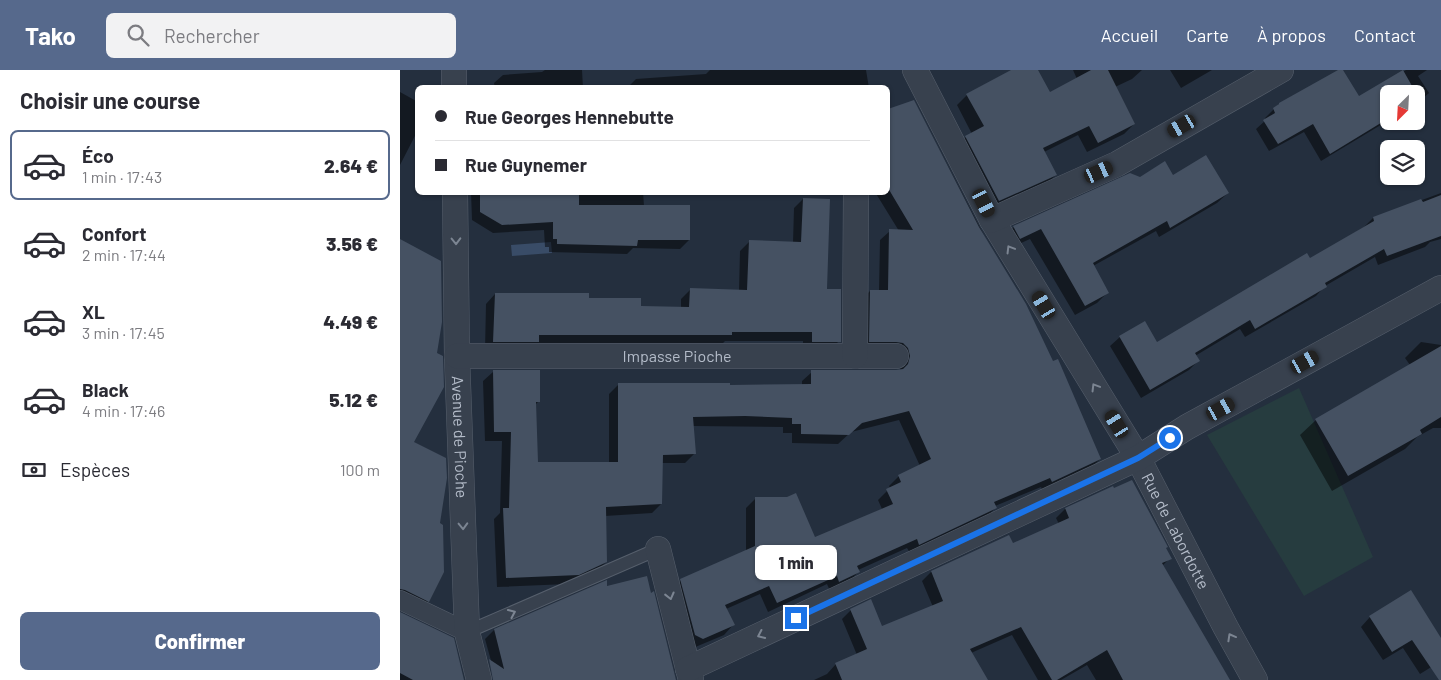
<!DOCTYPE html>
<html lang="fr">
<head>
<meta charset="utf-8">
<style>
  :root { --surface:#fff; --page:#f2f2f3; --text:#2b2b33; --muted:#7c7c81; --line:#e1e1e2; --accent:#56698c }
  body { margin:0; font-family:Barlow,sans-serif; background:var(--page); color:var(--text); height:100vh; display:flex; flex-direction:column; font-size:19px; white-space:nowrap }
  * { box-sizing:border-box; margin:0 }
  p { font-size:16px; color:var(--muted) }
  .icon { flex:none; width:28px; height:28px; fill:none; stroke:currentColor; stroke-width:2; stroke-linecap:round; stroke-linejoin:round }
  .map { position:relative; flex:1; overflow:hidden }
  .drawer { display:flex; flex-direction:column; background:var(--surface); width:400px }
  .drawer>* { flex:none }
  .hud { position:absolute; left:15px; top:15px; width:475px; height:110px; border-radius:8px; box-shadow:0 1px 4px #0004; display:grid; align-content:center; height:110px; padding:0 20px; background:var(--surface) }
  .needle { width:32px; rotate:204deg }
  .buttons { position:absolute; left:980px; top:15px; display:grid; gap:10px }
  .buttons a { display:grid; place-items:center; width:45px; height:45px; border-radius:8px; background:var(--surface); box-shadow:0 1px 4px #0004; font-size:25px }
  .end { position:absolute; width:22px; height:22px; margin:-11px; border:6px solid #1a73e8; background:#fff; box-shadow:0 0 0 2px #fff }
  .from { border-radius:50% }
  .bubble { position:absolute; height:35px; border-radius:8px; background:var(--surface); box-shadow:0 1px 4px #0004; font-size:16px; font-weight:800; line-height:35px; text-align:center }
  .car { position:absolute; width:15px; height:30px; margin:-15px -8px; border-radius:6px; box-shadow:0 0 4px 1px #0007; background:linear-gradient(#222 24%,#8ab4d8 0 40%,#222 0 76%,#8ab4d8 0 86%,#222 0) }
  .hud b { display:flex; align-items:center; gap:18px; height:48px; font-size:19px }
  .hud b+b { border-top:1px solid var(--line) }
  .hud i { width:12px; height:12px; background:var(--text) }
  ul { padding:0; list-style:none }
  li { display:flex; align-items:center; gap:15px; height:70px; margin:0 10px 8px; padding:0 10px; border:2px solid transparent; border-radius:8px }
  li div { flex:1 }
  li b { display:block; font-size:19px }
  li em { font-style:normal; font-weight:800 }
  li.active { border-color:var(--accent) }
  li>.icon { width:45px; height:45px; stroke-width:1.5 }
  h2 { padding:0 20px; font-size:22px; line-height:60px }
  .pay { display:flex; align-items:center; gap:12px; height:55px; padding:0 20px; font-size:19px }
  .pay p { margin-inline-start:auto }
  .button { display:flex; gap:10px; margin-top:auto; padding:10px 20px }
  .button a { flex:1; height:58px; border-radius:8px; background:var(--accent); color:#fff; font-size:20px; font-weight:800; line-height:58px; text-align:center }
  header { display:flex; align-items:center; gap:30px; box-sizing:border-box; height:70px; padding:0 25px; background:var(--accent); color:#fff }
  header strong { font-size:24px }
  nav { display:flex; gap:28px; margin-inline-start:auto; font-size:18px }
  .search { width:350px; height:45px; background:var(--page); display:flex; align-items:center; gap:12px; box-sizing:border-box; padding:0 18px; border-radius:8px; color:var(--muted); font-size:19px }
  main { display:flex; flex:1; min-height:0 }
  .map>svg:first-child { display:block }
  .green { fill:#263c3f }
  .water { fill:#394c67 }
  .shadow { fill:#0007 }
  .building { fill:#455162 }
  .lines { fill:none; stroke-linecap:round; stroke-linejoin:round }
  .service-casing { stroke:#565f6c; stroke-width:14 }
  .pedestrian-casing { stroke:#565f6c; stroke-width:20 }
  .minor-casing { stroke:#565f6c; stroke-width:26 }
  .service { stroke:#38414e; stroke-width:12 }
  .pedestrian { stroke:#38414e; stroke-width:19 }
  .minor { stroke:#38414e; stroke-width:25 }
  .oneway { stroke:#7c8592 }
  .route { stroke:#1a73e8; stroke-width:6 }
  .labels { text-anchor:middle; stroke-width:4.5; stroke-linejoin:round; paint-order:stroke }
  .street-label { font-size:16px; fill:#b4bcc9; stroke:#1d2633 }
</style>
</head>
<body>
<header>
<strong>Tako</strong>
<div class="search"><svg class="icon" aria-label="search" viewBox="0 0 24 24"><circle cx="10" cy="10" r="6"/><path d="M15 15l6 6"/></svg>Rechercher</div>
<nav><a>Accueil</a><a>Carte</a><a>À propos</a><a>Contact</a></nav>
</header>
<main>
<section class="drawer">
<h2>Choisir une course</h2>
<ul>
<li class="active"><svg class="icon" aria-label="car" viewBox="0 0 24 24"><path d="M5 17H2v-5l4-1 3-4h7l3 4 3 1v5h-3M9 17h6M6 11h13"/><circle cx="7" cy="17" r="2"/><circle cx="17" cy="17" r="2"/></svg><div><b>Éco</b><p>1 min · 17:43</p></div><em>2.64 €</em></li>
<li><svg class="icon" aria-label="car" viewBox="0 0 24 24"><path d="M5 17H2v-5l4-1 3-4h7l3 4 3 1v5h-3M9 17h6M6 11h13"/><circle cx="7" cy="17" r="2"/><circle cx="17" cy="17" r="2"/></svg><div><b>Confort</b><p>2 min · 17:44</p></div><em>3.56 €</em></li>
<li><svg class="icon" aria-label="car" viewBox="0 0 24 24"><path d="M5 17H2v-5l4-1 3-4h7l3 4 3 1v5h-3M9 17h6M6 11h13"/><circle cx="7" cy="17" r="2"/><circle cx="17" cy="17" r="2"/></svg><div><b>XL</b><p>3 min · 17:45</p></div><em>4.49 €</em></li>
<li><svg class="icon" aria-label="car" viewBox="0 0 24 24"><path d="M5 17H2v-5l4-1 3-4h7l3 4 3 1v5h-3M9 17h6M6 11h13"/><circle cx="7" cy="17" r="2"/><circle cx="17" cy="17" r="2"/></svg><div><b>Black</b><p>4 min · 17:46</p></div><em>5.12 €</em></li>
</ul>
<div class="pay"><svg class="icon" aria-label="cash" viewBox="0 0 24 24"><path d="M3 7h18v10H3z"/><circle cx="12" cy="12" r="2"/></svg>Espèces<p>100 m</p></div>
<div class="button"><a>Confirmer</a></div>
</section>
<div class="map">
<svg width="1041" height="610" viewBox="0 0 1041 610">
  <rect width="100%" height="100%" fill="#242f3e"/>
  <path class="green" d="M899,318L973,487L904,526L807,365Z"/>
  <path class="water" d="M151,172L152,183L112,186L111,175Z"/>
  <path class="shadow" d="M145,0H182L183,18H95L94,13L103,5L142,2Z
    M310,0H466L469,18H227L236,9L306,4Z
    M614,0H637L649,23L677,9L673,0H742L732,9L715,17L734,54L724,64L687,82L678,65L644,82L656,105L645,115L588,141L556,77L566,67L572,64L557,35L567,25Z
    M770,0H812L781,18Z
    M941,0L958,28L1006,0H1027L1018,6L1029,23L1016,34V24H989V50L921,91L904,62L869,81L856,59L866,50L865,48L879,34Z
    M0,22L18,32V60L0,95Z
    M514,31L700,389L690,399L643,421L641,417L595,436V438L586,448L510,483L507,478L458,500V502L449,512L430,521L427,514L368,542L360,524L326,539L333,555L324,565L293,578L272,520L281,510L346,481V438L356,428L415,469L482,439L478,430L490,418L489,416L499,406L520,396L499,350L451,362L438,374L392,373V363H383V357L292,356L295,383L285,393H261V434L252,443L205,446L206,492L196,502L168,514L97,517L94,449L100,443L102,371H85L83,311L93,302L139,331L135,335L137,393H209V324L219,314L328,317L402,315V311L412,302L500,301L501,296L460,281L461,230L470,221H479L480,170L490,161H499L475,122H488V40Z
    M730,104L740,108L773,106L828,123L817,133L759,167L756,161L693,196L708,222L697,233L675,245L630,169L610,178L603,168L614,157Z
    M71,122H243L244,136L289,170L280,179L233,178L227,184L149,182V177H145L144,160L93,163L72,150Z
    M1041,123V169L1030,172L1025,177L978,195L975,187L925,216L916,226L845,267L840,259L795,286L798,291L789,300L741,328L710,276L720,267L744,252L756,273L910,190L964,157L973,148Z
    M403,129L439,271L430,280H403V271H325L322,274L85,280L86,234L95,224L188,229L240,237L281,238V229L290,220L339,221L340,181L349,172L393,173L394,138Z
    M0,170L13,372L28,531L20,539L0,530Z
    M1021,272L1041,275V358H1033L1017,367L1005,379L932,421L900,365L916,350L1010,295L1005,288Z
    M712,417L765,478L770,488L762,496L829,610H696L687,595L661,610H638L612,565L571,583L587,610H414L427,604L436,594L457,585L442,549L451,540L481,558L533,537L522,511L531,502L608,466L612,475L659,454L656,448L665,439Z
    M206,512V517L275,610H94L95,605L85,569L94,560Z
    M1011,522L1041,570V591L1020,604L1003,578L983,590L961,557L970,547Z
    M0,544L61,610H0Z"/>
  <path class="building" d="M611,0H638L650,22L691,0H708L735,54L698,73L689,56L643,78L657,105L599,131L565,66L584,56L566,24Z
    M938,0H943L959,26L1003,0L1020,30L1016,32V24H989V48L930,84L913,54L878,74L863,50L875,43L873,38L879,34V33Z
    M514,30L579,157L626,234L653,291L658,289L701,389L652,412L650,408L594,432L597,438L519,475L517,469L461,494L457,496L460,502L439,512L437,506L377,533L369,516L325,535L335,555L303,569L295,565L280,509L355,476V427H387L396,423L415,467L493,434L486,419L501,412L498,405L531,389L509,341L462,353L449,365L401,364V354H392V348L345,346L293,347L296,384L263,385L262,434L206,437L207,492L179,505L106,508L103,438H109L111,362H94L93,300H140V332H136L138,392H218V313H330V315L411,314V300H496L503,299L508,294L510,286L508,278L503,273L496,272H469L470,220H488L489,159L513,160L488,118V39Z
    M806,85L829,123L770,158L767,151L693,193L709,223L685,236L641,159L620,169L613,156L730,103L740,107L765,91L773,105Z
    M80,122H179V135H290V170H238L237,176L157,174V169H153V152L102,155L80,142Z
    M1041,125V166L987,186L984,179L925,213L927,217L855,259L850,250L795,283L800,291L750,320L719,266L745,251L757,272L907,183L910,188L974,151L973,147L1021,129L1023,132Z
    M403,128L430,129L427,219H441V272H412V262H332V265H139V272H93L95,223H189V228H241V236L289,237L290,218L347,220L349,170L401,172Z
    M0,169L41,191L42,252L37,283L43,286L44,317L14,372L46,388L47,408L40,453L43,455L44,502L29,532L5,520L0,519Z
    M1041,276V347L1020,360L1022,364L948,406L915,349Z
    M732,410L768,477L766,478L772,489L762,493L830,610H723L707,580L657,610H652L621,557L570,579L588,610H442L435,593L467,579L450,539L471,529L482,556L543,531L531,501L609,465L613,473L669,448L665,438L713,416L714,418Z
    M247,506L251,523L254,521L276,610H93L89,589L104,599L94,559L207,510V516Z
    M1011,520L1041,568V610H1039L1012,570L992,582L969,546Z
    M0,542L54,568L64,610H13L0,603Z"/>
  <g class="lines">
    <defs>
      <path id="service" d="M67,562L258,479"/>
      <path id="pedestrian" d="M0,530L67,562"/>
      <g id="minor">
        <path d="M54,0V18"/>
        <path id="s1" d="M515,0L592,150L738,388L826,558L855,610"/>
        <path id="s2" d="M55,122L57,286L67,562L79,610"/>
        <path d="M592,150L717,94L881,0"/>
        <path id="s3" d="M57,286H496"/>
        <path d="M455,286L456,122"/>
        <path d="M258,479L291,610"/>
        <path d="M288,599L738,388L787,357L1041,218"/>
      </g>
    </defs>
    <use href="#service" class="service-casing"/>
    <use href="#pedestrian" class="pedestrian-casing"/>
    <use href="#minor" class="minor-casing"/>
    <use href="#service" class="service"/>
    <use href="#pedestrian" class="pedestrian"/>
    <use href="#minor" class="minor"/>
  </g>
  <defs><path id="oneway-chevron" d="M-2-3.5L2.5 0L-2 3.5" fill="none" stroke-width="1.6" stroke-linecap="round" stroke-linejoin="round" transform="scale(1.25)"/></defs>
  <g class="oneway">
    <use href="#oneway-chevron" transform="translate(56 171) rotate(89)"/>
    <use href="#oneway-chevron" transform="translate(610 179) rotate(-121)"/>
    <use href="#oneway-chevron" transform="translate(695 317) rotate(-121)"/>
    <use href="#oneway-chevron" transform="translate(63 456) rotate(88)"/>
    <use href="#oneway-chevron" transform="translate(270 526) rotate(76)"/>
    <use href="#oneway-chevron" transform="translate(112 543) rotate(-24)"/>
    <use href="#oneway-chevron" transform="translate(361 565) rotate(155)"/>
    <use href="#oneway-chevron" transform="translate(831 567) rotate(-119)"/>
  </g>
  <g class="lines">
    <path class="route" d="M396,548L738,388L770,368"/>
  </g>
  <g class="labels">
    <g class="street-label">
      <text dy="6" stroke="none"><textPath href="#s3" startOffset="220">Impasse Pioche</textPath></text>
      <text dy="6" stroke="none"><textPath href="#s2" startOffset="245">Avenue de Pioche</textPath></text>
      <text dy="6" stroke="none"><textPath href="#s1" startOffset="530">Rue de Labordotte</textPath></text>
    </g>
  </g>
</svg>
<div class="buttons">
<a><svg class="needle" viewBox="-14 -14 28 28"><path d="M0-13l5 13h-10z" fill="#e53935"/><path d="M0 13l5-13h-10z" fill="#7c7c81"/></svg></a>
<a><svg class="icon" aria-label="layers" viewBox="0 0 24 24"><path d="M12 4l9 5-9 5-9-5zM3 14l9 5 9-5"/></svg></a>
</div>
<i class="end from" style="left:770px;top:368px"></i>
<i class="end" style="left:396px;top:548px"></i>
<div class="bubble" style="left:355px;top:475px;width:82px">1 min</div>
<i class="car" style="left:782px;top:56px;rotate:240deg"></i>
<i class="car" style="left:699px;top:102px;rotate:66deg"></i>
<i class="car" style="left:584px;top:133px;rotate:153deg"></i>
<i class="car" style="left:644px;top:235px;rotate:329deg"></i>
<i class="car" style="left:905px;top:292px;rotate:61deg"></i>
<i class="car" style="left:821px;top:339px;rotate:61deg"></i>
<i class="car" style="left:717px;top:354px;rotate:328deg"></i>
<div class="hud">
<b><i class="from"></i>Rue Georges Hennebutte</b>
<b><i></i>Rue Guynemer</b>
</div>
</div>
</main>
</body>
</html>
